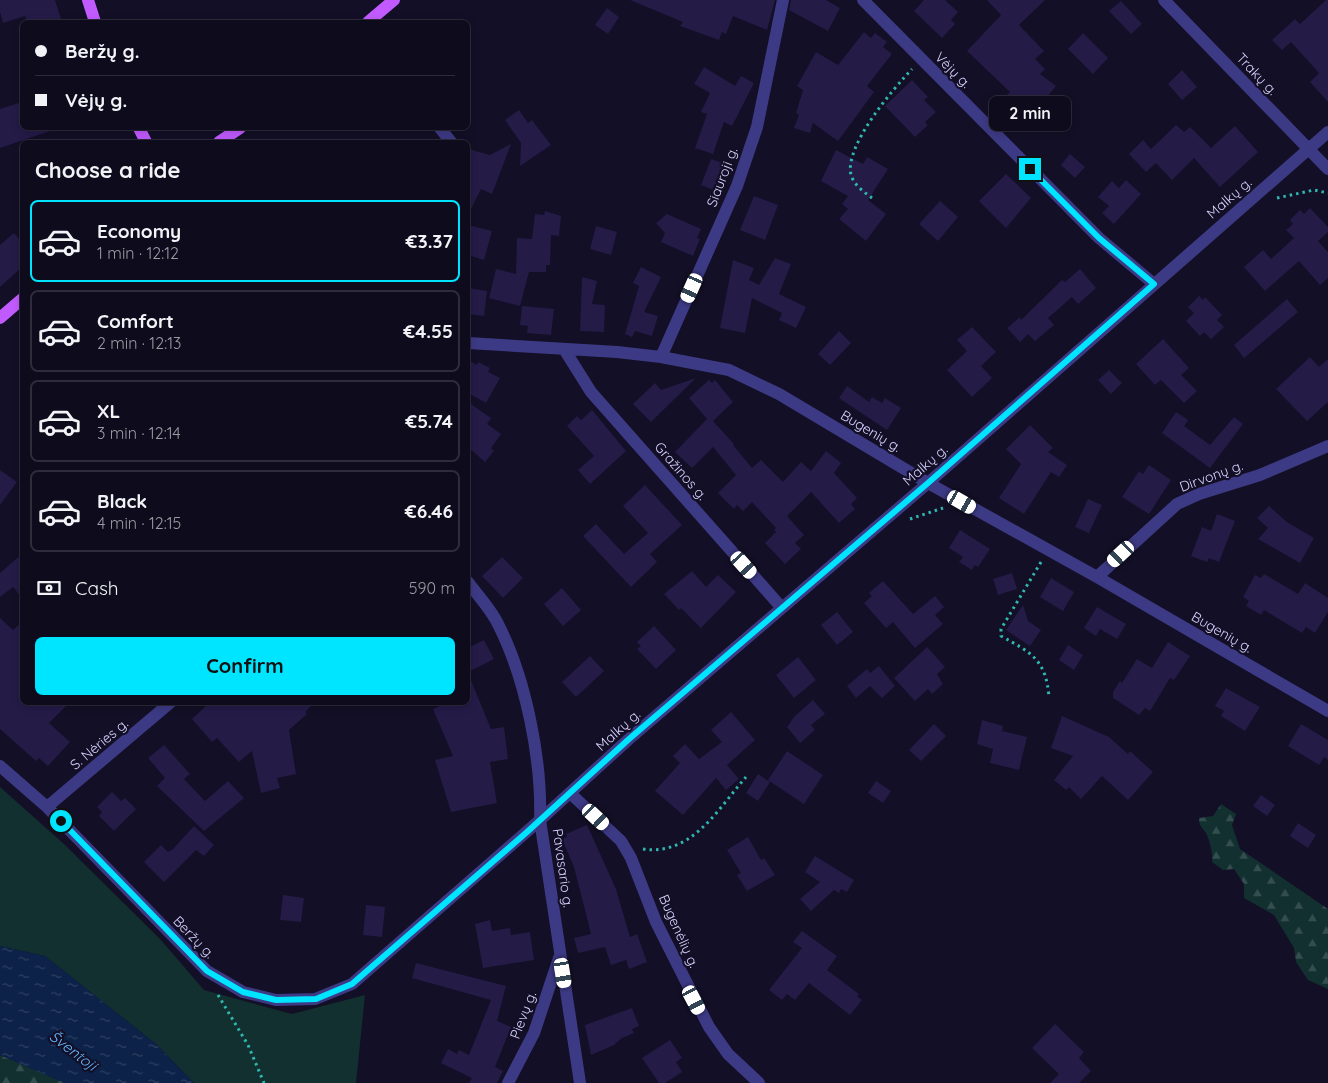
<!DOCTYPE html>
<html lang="en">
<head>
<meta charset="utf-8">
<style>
  :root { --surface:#0e0b1c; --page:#1c1929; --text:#f1f3f6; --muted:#9b9ba3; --line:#2e2b3b; --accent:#00e5ff }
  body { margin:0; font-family:Quicksand,sans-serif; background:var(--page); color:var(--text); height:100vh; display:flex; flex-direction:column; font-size:19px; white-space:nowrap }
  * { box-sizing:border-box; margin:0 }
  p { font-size:16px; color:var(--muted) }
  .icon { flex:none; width:28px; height:28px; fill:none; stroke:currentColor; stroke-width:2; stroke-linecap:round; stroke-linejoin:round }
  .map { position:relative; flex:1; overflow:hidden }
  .drawer { position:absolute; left:20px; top:140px; width:450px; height:565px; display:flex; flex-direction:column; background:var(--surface); border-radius:8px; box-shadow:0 2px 8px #0003,0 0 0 1px var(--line) }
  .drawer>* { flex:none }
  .top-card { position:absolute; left:20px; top:20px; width:450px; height:110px; border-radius:8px; box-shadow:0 2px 8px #0003,0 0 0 1px var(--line); display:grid; align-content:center; height:110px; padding:0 15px; background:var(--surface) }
  .end { position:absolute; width:22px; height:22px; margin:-11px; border:6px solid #00e5ff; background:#111; box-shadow:0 0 0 2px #111 }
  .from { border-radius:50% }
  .bubble { position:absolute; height:35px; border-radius:8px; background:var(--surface); box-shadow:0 2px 8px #0003,0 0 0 1px var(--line); font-size:16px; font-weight:700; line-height:35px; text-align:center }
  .car { position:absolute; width:15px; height:30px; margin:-15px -8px; border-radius:6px; box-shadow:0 0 4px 1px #0007; background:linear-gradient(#fff 24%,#345 0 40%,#fff 0 76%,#345 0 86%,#fff 0) }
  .top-card b { display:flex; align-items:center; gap:18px; height:48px; font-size:19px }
  .top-card b+b { border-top:1px solid var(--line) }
  .top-card i { width:12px; height:12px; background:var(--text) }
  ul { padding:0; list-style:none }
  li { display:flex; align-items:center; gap:15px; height:82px; margin:0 10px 8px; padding:0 5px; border:2px solid var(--line); border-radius:8px }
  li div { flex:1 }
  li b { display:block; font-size:19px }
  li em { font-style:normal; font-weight:700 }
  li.on { border-color:var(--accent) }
  li>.icon { width:45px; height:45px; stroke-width:1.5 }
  h2 { padding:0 15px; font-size:22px; line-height:60px }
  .pay { display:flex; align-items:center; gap:12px; height:55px; padding:0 15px; font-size:19px }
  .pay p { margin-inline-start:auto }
  .action { display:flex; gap:10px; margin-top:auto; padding:10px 15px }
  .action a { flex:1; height:58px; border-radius:8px; background:var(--accent); color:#111; font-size:20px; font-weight:700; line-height:58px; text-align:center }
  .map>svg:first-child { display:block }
  .grass { fill:#12302f }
  .forest { fill:url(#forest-firs) }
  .water { fill:url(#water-ripples) }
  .building { fill:#241b47 }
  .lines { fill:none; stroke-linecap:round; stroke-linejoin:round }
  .path { stroke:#2fb8b0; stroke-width:3; stroke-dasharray:2.5 4; stroke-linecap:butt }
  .street { stroke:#3d3a85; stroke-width:12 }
  .primary { stroke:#c25bff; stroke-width:12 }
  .route { stroke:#00e5ff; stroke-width:6 }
  .labels { text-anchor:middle; stroke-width:4.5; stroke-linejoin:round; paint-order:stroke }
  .street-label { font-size:14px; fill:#d9d4ff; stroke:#130f26 }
  .water-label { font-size:15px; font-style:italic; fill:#62b6ff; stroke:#130f26 }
</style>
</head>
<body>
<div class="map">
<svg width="1328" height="1083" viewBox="0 0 1328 1083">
  <defs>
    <pattern id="forest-firs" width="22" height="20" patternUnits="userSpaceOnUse" patternTransform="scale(1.25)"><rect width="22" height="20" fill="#12302f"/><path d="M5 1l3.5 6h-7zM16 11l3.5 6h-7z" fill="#344d4e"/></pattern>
    <pattern id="water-ripples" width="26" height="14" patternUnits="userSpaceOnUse" patternTransform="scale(1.25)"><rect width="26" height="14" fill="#0c2248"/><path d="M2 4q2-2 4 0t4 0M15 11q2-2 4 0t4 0" fill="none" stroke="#2f4163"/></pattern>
  </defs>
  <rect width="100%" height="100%" fill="#130f26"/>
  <path class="grass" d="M0,787L64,844L160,939L204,990L292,1014L365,995L356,1083H194L156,1044L45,956L0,946Z"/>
  <path class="forest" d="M1221,804L1236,814L1232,825L1240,849L1328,909V989L1308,980L1296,962L1294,948L1274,915L1244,898V884L1234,869L1223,870L1212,862C1213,853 1210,841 1206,833C1202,827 1199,826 1199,818L1213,816Z
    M0,1055L63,1082L64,1083H0Z"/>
  <path class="water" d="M0,946L45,956L156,1044L194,1083H64L0,1055Z"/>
  <path class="building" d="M0,0H55L62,22H27L25,16L3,23L0,12Z
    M630,0H775L767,30L733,16L726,34L722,32L719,40L680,26L683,22Z
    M791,0H826L840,8L828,31L789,10Z
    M924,0H945L958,12L951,20L955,24L942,38L914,11Z
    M987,0H1045L1019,25L1044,51L1035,59L1045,69L1040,74L1056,86L1039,107L1043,111L1026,129L999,103L1010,92L967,51L1001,15Z
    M1326,0H1328V102L1310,82L1319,73L1291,42L1282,50L1272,40L1295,19L1300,24Z
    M1121,1L1142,24L1131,34L1109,11Z
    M607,8L619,17L608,34L595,25Z
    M864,32L871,38L875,33L887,42L883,47L892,54L867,86L874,92L838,141L813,123L810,133L794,128L799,115L796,113L803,90L797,86L816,52L838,65Z
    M1083,33L1108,58L1093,74L1068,49Z
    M704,67L735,86L741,76L754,83L732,126L724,122L713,154L695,148L707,114L701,112L710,93L694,84Z
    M1182,70L1197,87L1182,100L1168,84Z
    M912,80L928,97L924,100L936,112L925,122L928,125L915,137L885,106Z
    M22,102V128H53V130L0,148V109Z
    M519,110L528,123L532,120L551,145L520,166L521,143L505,120Z
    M1176,125L1184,132L1190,127L1211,148L1235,126L1258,152L1220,187L1194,158L1172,180L1156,163L1146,172L1129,154L1143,140L1151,149Z
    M511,144L492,194L481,189L468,215V149L490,155Z
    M836,150L863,164L867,157L888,169L868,200L886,214L866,241L839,219L848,209L842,204L848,196L821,181Z
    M1070,154L1085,167L1075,178L1061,165Z
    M711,159L731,166L721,193L701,185Z
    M1006,174L1031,198L1006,228L979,201Z
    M1126,180L1141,194L1114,224L1102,213L1109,206L1098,197L1112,181L1119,188Z
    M754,196L778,205L765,240L740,230Z
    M940,201L958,217L938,241L919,224Z
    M1310,208L1328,227V232L1318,241L1328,252V278L1320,285L1299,261L1265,291L1244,267L1263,250L1271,259L1294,238L1286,230L1293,224L1290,220L1300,210L1304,214Z
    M545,211L561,216L559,236L551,235L550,265H546V272H529L520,306L489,298L496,269L516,274L517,238L532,239L535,214L544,215Z
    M667,214L701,229L697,238L700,239L693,256L661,242L665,233L656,223Z
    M468,225L492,231L484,260L468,255Z
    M596,226L617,232L611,255L590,249Z
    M14,233L22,242V267L0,287V245Z
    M775,258L791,264L779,294L806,307L796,328L779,320L782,313L752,298L745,333L720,328L733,260L754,268L749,280L759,285Z
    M641,267L661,277L644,312L658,316L652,336L635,331L632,337L625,334L639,286L633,283Z
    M1080,269L1096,288L1078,304L1072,297L1048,318L1054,325L1035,341L1028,334L1020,342L1007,328L1020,317L1021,320L1062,280L1065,282Z
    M582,277L597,281L592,304L605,305L604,332L580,331Z
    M468,288L487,291L484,316L468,314Z
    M1199,296L1203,300L1205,297L1222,315L1217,320L1224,327L1211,339L1204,332L1200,336L1186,321L1194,313L1188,307Z
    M1287,299L1298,312L1244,358L1234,345Z
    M522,306L554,309L551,335L527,333L528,326L520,325Z
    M972,327L996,352L981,366L992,378L972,397L947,370L967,351L957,340Z
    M839,331L851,343L830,365L818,354Z
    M1163,339L1189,368L1181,375L1197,391L1184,403L1161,380L1155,385L1136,364Z
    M1310,357L1319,367L1328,359V402L1307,421L1276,389Z
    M468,360L477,365L478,362L490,368L488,372L500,378L486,403L468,393Z
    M1109,370L1122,383L1111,394L1098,380Z
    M696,378L651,422L633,404L655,383L661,390Z
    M709,380L712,383L715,380L733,402L713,421L734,444L733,445L752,468L761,460L783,482L801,462L811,471L826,451L841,463L834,473L857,498L851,504L855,509L839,523L811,492L787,516L804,535L795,543L801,549L785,564L765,543L776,532L774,530L776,528L752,502L743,511L737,505L734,509L718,493L736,475L713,447L692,468L675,452L707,419L689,398Z
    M847,386L869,402L872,397L882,403L885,398L901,408L887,430L839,398Z
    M468,402L491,418L487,424L501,434L491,448L494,451L485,462L468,447Z
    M592,410L626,451L590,484L578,470L594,456L567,426L577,416L581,420Z
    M1176,412L1188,420L1184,426L1210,445L1234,417L1243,424L1210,468L1162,433Z
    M1030,425L1053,448L1048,452L1067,465L1059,477L1051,472L1024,514L999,498L1021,464L1006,449Z
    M1149,465L1171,480L1149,514L1122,497L1139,471L1143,474Z
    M0,470L17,482L0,505Z
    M645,485L682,525L650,554L657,562L631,587L583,536L596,524L624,554L648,533L623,506Z
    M1088,499L1102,505L1089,533L1075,527Z
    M1269,506L1287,522L1314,538L1300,563L1258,539L1268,528L1257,518Z
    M1217,514L1235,521L1219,562L1209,558L1207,562L1191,556L1202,527L1211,531Z
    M960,530L990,549L978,567L975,565L972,570L959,562L963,557L949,548Z
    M22,554V598L13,587L0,597V573Z
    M502,557L523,578L503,598L482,576Z
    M692,571L706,587L718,575L736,592L701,628L681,608L679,610L664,594Z
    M1012,573L1017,589L998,595L993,579Z
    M1264,574L1298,594L1305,583L1328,598V612L1315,633L1306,627L1302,633L1264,610L1261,615L1246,606L1249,601L1243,597L1255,575L1261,578Z
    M1051,578L1074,592L1063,611L1040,597Z
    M883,581L913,614L935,596L944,607L935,615L943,624L915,648L893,622L886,628L864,603L872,596L869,593Z
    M562,588L581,610L563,626L544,604Z
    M1023,605L1028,621L1041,630L1030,646L1006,630Z
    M1097,607L1126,624L1117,639L1100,629L1096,636L1084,628Z
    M837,612L853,632L837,645L821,625Z
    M0,618L13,630L22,622V702H70L49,723L70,742L48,766L39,758L36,761L0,729Z
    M654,626L676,650L656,669L637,649L641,646L637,642Z
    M484,640L494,659L468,672V648Z
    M1168,642L1190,656L1174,680L1170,678L1150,711L1145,708L1139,715L1113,698V692L1120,681L1122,683L1137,659L1152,668Z
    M1068,645L1083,655L1074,670L1059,660Z
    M927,647L945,667L937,674L943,684L932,694L928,689L915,701L894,678Z
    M590,656L604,671L576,697L562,682Z
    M798,657L816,680L794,698L776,675Z
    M879,666L895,686L882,698L870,686L856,698L847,686L867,669L870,673Z
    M468,673L491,729L504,727L508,759L490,762L497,803L451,812L435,760L453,756L433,709L449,702H468Z
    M1226,688L1260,707L1245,731L1221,716L1224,711L1215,706Z
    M813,700L825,714L811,725L815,730L800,743L787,727L794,717Z
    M210,702H315L305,712L307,714L289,730L296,774L277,778L280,788L261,793L252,751L239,762L217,738L212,742L192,719Z
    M731,712L755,740L727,765L739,779L726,790L716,778L683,815L655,791L680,763L673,756L685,744L699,759L722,742L711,730Z
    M1062,716L1109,737L1128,754L1130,751L1153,772L1128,800L1102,776L1081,799L1069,787L1066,790L1054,780L1073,756L1051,748Z
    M982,720L1003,726L1002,731L1027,737L1019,770L990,763L993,749L977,744Z
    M934,724L946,736L921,761L909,750Z
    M1301,724L1328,740V760L1324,757L1319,765L1288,746Z
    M164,745L190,774L184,779L205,801L228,781L244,798L204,831L157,786L165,778L148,758Z
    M787,751L823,775L804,804L768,780Z
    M758,774L770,782L758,801L746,793Z
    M876,781L891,791L883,803L868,793Z
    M112,792L121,801L125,798L136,809L114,831L99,816L102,812L97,807Z
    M1261,795L1275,805L1267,816L1253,806Z
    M1298,823L1316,835L1308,848L1290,836Z
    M587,825L616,889L630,937L637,934L647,962L629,969L626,960L611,965L605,947L578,953L574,938L591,934L574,867L562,839L567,837L566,834Z
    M194,826L214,845L204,856L196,850L164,882L144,862L161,845L168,852L173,849Z
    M748,837L761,860L764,858L775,875L747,891L737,875L741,873L727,850Z
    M815,856L854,880L847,892L841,889L839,893L834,890L811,911L800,899L820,882L805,872Z
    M283,895L304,898L301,922L280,920Z
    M366,905L385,907L382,937L363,935Z
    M490,920L492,931L510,928L511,935L530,932L534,960L483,968L475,924Z
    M802,931L837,956L827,970L859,994L857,996L862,1000L850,1015L809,983L795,1000L787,994L782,1000L769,990L802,948L793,942Z
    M416,963L506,986L497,1021L511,1027L495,1067L503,1071L497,1083H469L472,1078L441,1063L448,1049L457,1054L459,1050L469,1055L491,1000L412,978Z
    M632,1008L639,1026L632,1029L634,1033L622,1038L614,1045L591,1055L585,1025Z
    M1055,1024L1084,1052L1079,1058L1091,1071L1079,1083H1050L1059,1074L1032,1048Z
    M670,1040L682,1058L676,1062L682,1072L665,1083H659L642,1058Z"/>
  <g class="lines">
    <path class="path" d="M872,198C864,192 854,185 851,175C844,146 893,89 912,69
      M1277,198L1314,190L1328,193
      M910,519L943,508
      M1041,562L1001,629V636C1032,653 1046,660 1049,697
      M643,849C692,856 717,810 746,777
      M218,995L248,1045L264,1083"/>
    <path class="street" d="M863,0L1099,238L1154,284
      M1164,0L1328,169
      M440,128L451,142
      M468,343L617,352L661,357L729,370L779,394L928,483L1097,577L1328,711
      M564,349L591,392L782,608
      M661,357L737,186L757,127L783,0
      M1097,577L1177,504L1199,494L1260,475L1328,446
      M468,582C478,596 492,610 499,626C526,680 542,760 540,820L580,1083
      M0,766L47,807L207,971L243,992L276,1000L315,999L352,984L540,820L629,739L928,483L1328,132
      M570,793L621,841L631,858L656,922L709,1027L728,1054L759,1083
      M47,807L171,702
      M508,1083L534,1033L559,958"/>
    <path class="primary" d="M88,0L95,22
      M368,22L394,0
      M139,128L146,142
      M219,142L240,128
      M0,318L22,299"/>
  </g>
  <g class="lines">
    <path class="route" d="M61,821L207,971L243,992L276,1000L316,999L352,984L527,832L629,739L928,483L1154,284L1099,238L1030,169"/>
  </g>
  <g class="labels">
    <g class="street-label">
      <text transform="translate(953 70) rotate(45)" y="5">Vėjų g.</text>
      <text transform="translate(1257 74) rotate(46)" y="5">Trakų g.</text>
      <text transform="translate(722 177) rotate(-69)" y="5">Siauroji g.</text>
      <text transform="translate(1229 198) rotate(-41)" y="5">Malkų g.</text>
      <text transform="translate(871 431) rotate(31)" y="5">Bugenių g.</text>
      <text transform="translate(925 465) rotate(-41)" y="5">Malkų g.</text>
      <text transform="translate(681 471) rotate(49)" y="5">Gražinos g.</text>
      <text transform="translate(1211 476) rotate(-20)" y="5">Dirvonų g.</text>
      <text transform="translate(1222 632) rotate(30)" y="5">Bugenių g.</text>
      <text transform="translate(618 730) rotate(-42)" y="5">Malkų g.</text>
      <text transform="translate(99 744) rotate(-40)" y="5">S. Nėries g.</text>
      <text transform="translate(563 868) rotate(82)" y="5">Pavasario g.</text>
      <text transform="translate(679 931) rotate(66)" y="5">Bugenėlių g.</text>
      <text transform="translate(194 937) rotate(46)" y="5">Beržų g.</text>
      <text transform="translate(523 1015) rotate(-69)" y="5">Pievų g.</text>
    </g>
    <g class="water-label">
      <text transform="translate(73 1051) rotate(37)" y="5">Šventoji</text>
    </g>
  </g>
</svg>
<i class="end from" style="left:61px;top:821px"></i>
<i class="end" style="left:1030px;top:169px"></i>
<div class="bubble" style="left:989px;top:96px;width:82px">2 min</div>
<i class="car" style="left:692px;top:288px;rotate:204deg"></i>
<i class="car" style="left:962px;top:502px;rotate:120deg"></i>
<i class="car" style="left:1121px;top:554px;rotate:227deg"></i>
<i class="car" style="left:744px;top:565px;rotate:138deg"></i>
<i class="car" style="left:596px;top:817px;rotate:133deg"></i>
<i class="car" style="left:563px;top:973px;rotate:171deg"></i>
<i class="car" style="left:694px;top:1000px;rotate:152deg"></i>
<div class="top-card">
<b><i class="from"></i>Beržų g.</b>
<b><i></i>Vėjų g.</b>
</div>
<section class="drawer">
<h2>Choose a ride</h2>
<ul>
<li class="on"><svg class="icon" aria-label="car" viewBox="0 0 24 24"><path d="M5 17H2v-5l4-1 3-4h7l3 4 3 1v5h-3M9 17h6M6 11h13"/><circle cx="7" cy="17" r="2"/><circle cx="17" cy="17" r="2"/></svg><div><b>Economy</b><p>1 min · 12:12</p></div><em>€3.37</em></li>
<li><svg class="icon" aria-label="car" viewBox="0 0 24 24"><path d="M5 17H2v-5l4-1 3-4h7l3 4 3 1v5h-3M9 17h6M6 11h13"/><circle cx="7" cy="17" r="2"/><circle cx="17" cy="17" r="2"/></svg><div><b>Comfort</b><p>2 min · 12:13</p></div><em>€4.55</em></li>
<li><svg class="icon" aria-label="car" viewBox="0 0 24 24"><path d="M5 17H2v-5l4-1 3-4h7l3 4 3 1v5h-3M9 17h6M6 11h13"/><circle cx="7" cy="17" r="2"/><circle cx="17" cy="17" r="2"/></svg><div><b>XL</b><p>3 min · 12:14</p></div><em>€5.74</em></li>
<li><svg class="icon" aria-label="car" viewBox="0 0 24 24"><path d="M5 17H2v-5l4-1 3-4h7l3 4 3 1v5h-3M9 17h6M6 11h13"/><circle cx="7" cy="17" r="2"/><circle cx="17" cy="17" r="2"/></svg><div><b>Black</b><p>4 min · 12:15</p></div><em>€6.46</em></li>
</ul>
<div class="pay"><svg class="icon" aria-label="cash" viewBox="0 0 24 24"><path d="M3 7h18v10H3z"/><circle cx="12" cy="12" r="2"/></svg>Cash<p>590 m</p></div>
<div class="action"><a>Confirm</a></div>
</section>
</div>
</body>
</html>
